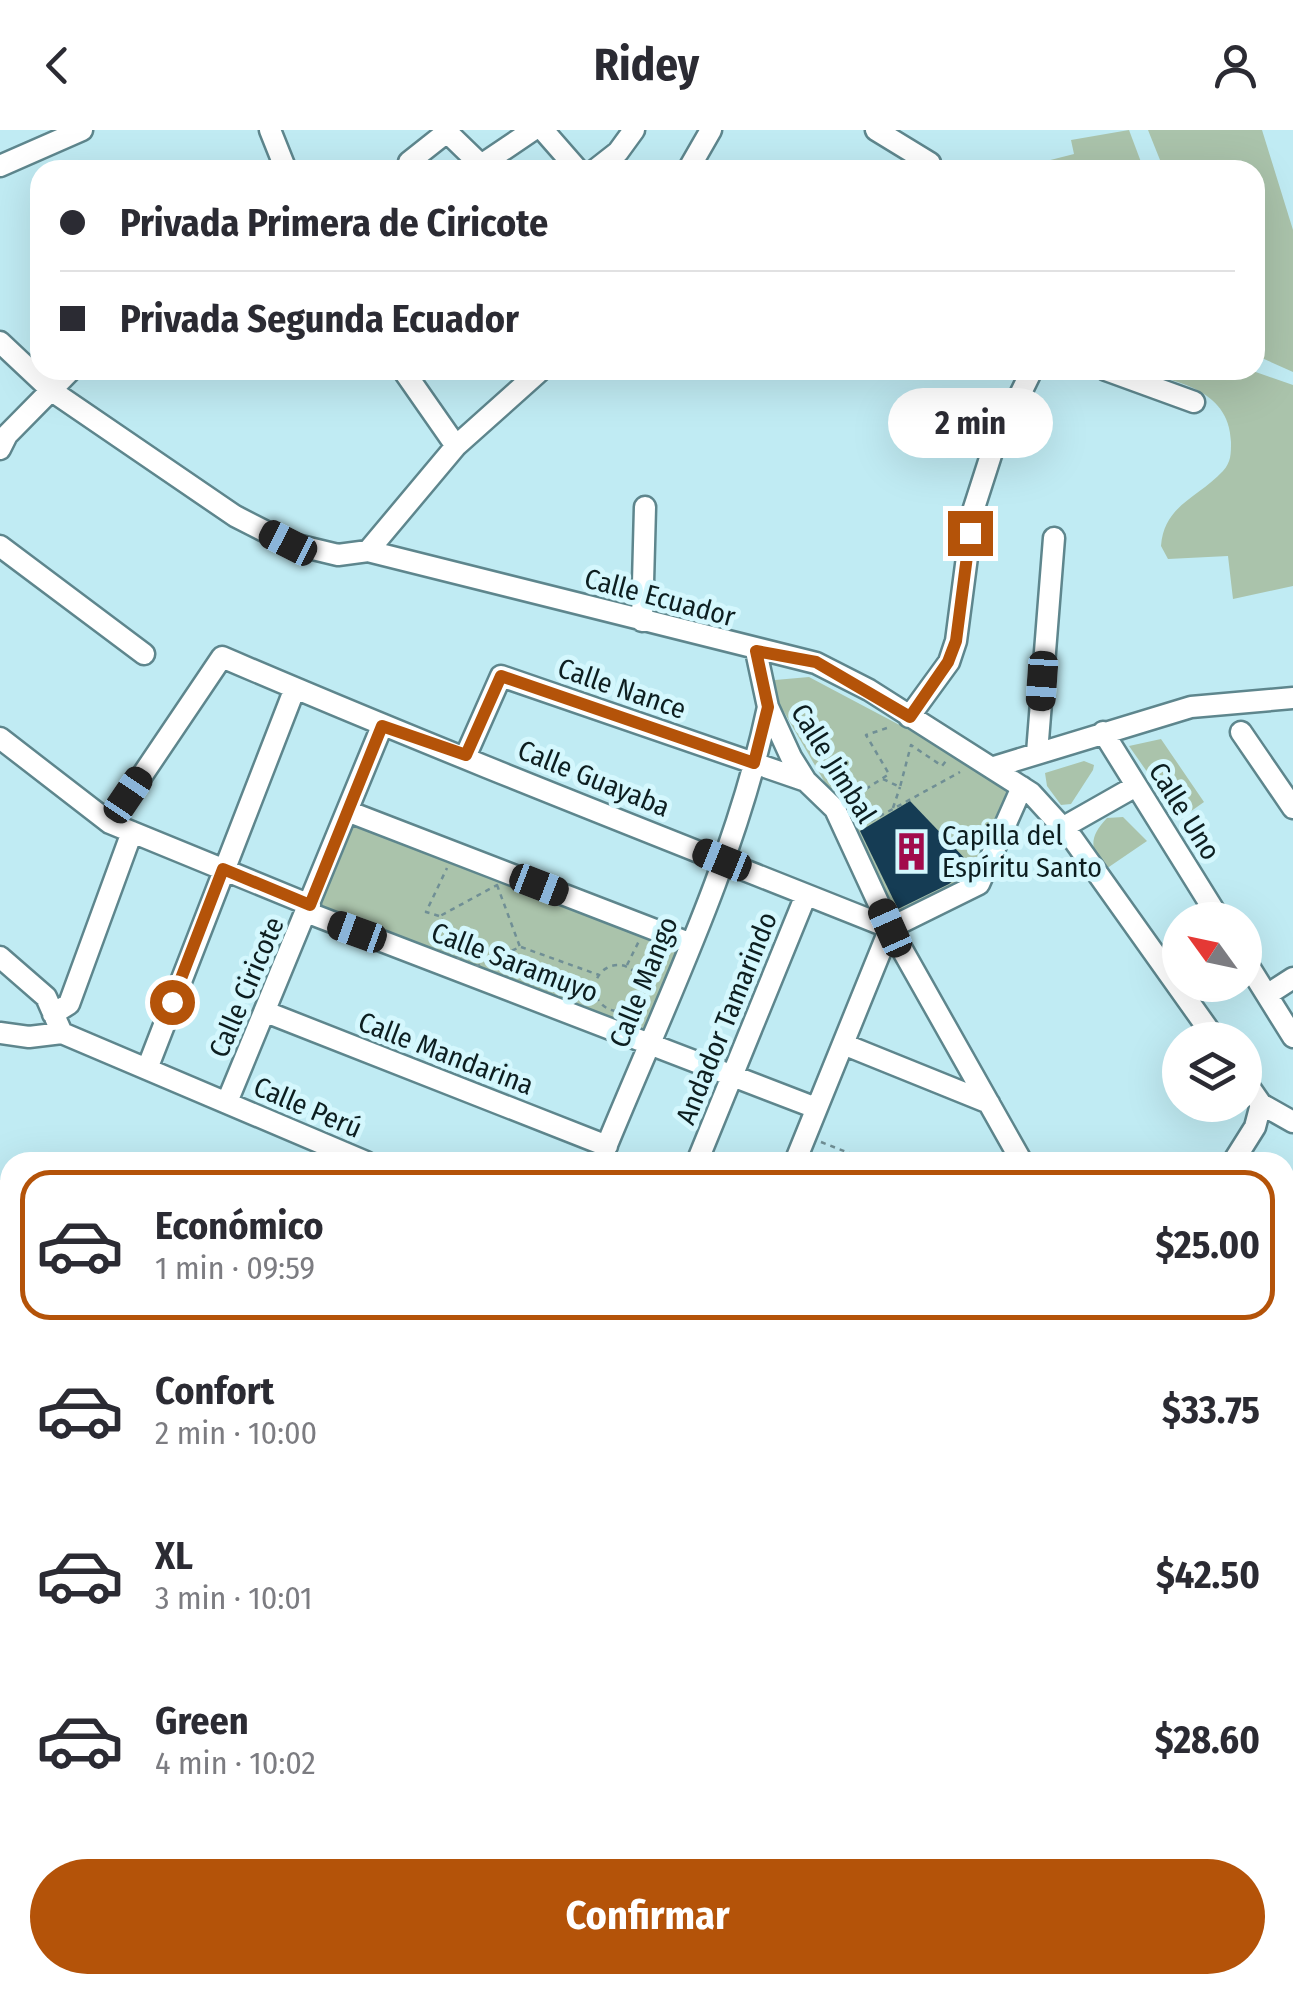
<!DOCTYPE html>
<html lang="es">
<head>
<meta charset="utf-8">
<style>
  :root { --surface:#fff; --page:#f2f2f3; --text:#2b2b33; --muted:#7c7c81; --line:#e1e1e2; --accent:#b45309 }
  body { margin:0; font-family:"Fira Sans Condensed",sans-serif; background:var(--page); color:var(--text); height:100vh; display:flex; flex-direction:column; font-size:38px; white-space:nowrap }
  * { box-sizing:border-box; margin:0 }
  p { font-size:32px; color:var(--muted) }
  .icon { flex:none; width:55px; height:55px; fill:none; stroke:currentColor; stroke-width:2; stroke-linecap:round; stroke-linejoin:round }
  .map { position:relative; flex:1; overflow:hidden }
  .details { position:absolute; left:0px; top:1022px; width:1295px; height:842px; display:flex; flex-direction:column; background:var(--surface); border-radius:30px 30px 0 0; box-shadow:0 10px 40px #0002 }
  .details>* { flex:none }
  .top-card { position:absolute; left:30px; top:30px; width:1235px; height:220px; border-radius:30px; box-shadow:0 10px 40px #0002; display:grid; align-content:center; height:220px; padding:0 30px; background:var(--surface) }
  .needle { width:65px; rotate:303deg }
  .buttons { position:absolute; left:1162px; top:772px; display:grid; gap:20px }
  .buttons a { display:grid; place-items:center; width:100px; height:100px; border-radius:50%; background:var(--surface); box-shadow:0 10px 40px #0002; font-size:50px }
  .end { position:absolute; width:45px; height:45px; margin:-22px; border:12px solid #b45309; background:#fff; box-shadow:0 0 0 5px #fff }
  .from { border-radius:50% }
  .bubble { position:absolute; height:70px; border-radius:35px; background:var(--surface); box-shadow:0 10px 40px #0002; font-size:32px; font-weight:700; line-height:70px; text-align:center }
  .car { position:absolute; width:30px; height:60px; margin:-30px -15px; border-radius:12px; box-shadow:0 0 8px 2px #0007; background:linear-gradient(#222 24%,#8ab4d8 0 40%,#222 0 76%,#8ab4d8 0 86%,#222 0) }
  .top-card b { display:flex; align-items:center; gap:35px; height:95px; font-size:38px }
  .top-card b+b { border-top:2px solid var(--line) }
  .top-card i { width:25px; height:25px; background:var(--text) }
  ul { padding:18px 0 0; list-style:none }
  li { display:flex; align-items:center; gap:30px; height:150px; margin:0 20px 15px; padding:0 10px; border:5px solid transparent; border-radius:30px }
  li div { flex:1 }
  li b { display:block; font-size:38px }
  li em { font-style:normal; font-weight:700 }
  li.current { border-color:var(--accent) }
  li>.icon { width:90px; height:90px; stroke-width:1.5 }
  .primary-button { display:flex; gap:20px; margin-top:auto; padding:20px 30px }
  .primary-button a { flex:1; height:115px; border-radius:60px; background:var(--accent); color:#fff; font-size:40px; font-weight:700; line-height:115px; text-align:center }
  header { display:flex; justify-content:space-between; align-items:center; height:130px; padding:0 30px; background:var(--surface); font-size:45px; font-weight:700 }
  .map>svg:first-child { display:block }
  .green { fill:#aac3ab }
  .building { fill:#153c54 }
  .lines { fill:none; stroke-linecap:round; stroke-linejoin:round }
  .minor-casing { stroke:#5e868d; stroke-width:25 }
  .major-casing { stroke:#fff; stroke-width:30 }
  .path { stroke:#708f95; stroke-width:2.5; stroke-dasharray:5 5; stroke-linecap:butt }
  .minor { stroke:#fff; stroke-width:20 }
  .major { stroke:#80c4b8; stroke-width:25 }
  .route { stroke:#b45309; stroke-width:12 }
  .labels { text-anchor:middle; stroke-width:10; stroke-linejoin:round; paint-order:stroke }
  .street-label { font-size:28px; fill:#0d1e20; stroke:#d4f7fd }
  .poi-label { font-size:28px; fill:#0d1e20; stroke:#d4f7fd; text-anchor:start }
</style>
</head>
<body>
<header><svg class="icon" aria-label="back" viewBox="0 0 24 24"><path d="M15 5l-7 7 7 7"/></svg>Ridey<svg class="icon" aria-label="person" viewBox="0 0 24 24"><circle cx="12" cy="8" r="4"/><path d="M4 21q1-7 8-7t8 7"/></svg></header>
<div class="map">
<svg width="1293" height="1863" viewBox="0 0 1293 1863">
  <rect width="100%" height="100%" fill="#c0ebf3"/>
  <path class="green" d="M1129,0L1144,40H1011L1074,24L1071,10Z
    M1148,0H1262L1293,100V242L1255,225V40H1164Z
    M1127,240H1250L1293,255V456L1233,469L1228,426L1168,429L1161,416C1164,375 1198,368 1223,341C1231,332 1231,324 1231,312C1230,257 1170,249 1127,240Z
    M809,547L975,635L1010,665L972,749L891,794L824,651L773,563L775,550Z
    M1161,609L1204,672L1180,689L1129,616Z
    M1084,631L1094,635L1093,640L1071,674L1061,675L1047,656L1045,643Z
    M348,685L686,814L647,909L470,843L362,788L313,776Z
    M1123,687L1147,711L1103,741C1091,718 1088,708 1107,688Z"/>
  <path class="building" d="M910,671L972,736L949,754L898,779L860,701Z"/>
  <g class="lines">
    <defs>
      <path id="minor" d="M270,0L286,40
        M543,0L578,40
        M876,0L930,33
        M409,32L447,2L481,35L533,0
        M0,36L82,0
        M595,40L618,22L634,0
        M688,40L711,0
        M0,212L52,261L235,386L288,413L338,425L368,421L816,533L869,560L1031,663L1073,709L1216,910
        M403,240L456,316
        M1106,240L1194,272
        M0,319L7,305L71,240
        M0,416L144,524
        M368,421L456,316L541,240
        M642,491L645,377
        M756,521L768,577L791,627L806,651L835,679L890,798L1022,1032
        M909,587L949,532L956,511L973,381L992,322L1032,240
        M1103,602L1220,790
        M1241,602L1293,678
        M0,608L110,693L310,775
        M1037,623L1054,408
        M466,625L501,546L806,651
        M994,637L1191,577L1293,568
        M347,681L689,813
        M110,693L222,527C443,622 667,709 890,798
        M1062,698L1136,656
        M306,782L816,978
        M890,798L979,754L1022,657
        M0,827L46,867L62,903L366,1032
        M1245,830L1293,907
        M1267,865L1293,848
        M266,882L607,1016
        M53,884L69,874L132,702
        M0,903L29,907L62,903
        M843,914L989,973
        M147,939L295,558
        M1245,951L1261,974L1293,992
        M227,972L382,596
        M600,1032C660,884 735,734 768,577
        M697,1032L806,765
        M795,1032L890,798
        M1233,1032L1255,997L1261,974
        M1293,1244L1288,1259L1293,1268
        M0,1295L10,1294
        M1285,1577L1293,1567
        M1285,1593L1293,1602
        M0,1665L10,1681
        M1285,1707L1293,1715
        M1285,1802L1293,1795
        M0,1815L10,1808
        M1285,1839L1293,1828
        M1285,1850L1287,1863
        M124,1855L130,1863
        M515,1855L521,1863
        M812,1855L824,1863
        M152,1863L165,1855
        M361,1863L373,1855
        M596,1863L608,1855
        M774,1863L779,1855
        M949,1863L954,1855
        M1249,1863L1250,1855"/>
      <path id="major" d="M0,1065L10,1072
        M0,1105L10,1112
        M1074,1855L1086,1863
        M1131,1855L1143,1863"/>
    </defs>
    <use href="#minor" class="minor-casing"/>
    <use href="#major" class="major-casing"/>
    <path class="path" d="M883,649L900,657L911,615L942,636L946,631
      M849,670L889,644L866,605L890,597
      M893,678L900,657
      M862,696L960,642
      M497,755L520,817L464,842L440,786Z
      M439,786L426,782L447,738
      M521,817L599,845
      M595 858a23 23 0 1 1 46 0a23 23 0 1 1-46 0Z
      M627,835L639,811
      M821,1012L872,1032"/>
    <use href="#minor" class="minor"/>
    <use href="#major" class="major"/>
  </g>
  <g class="lines">
    <path class="route" d="M172,872L223,739L310,775L382,596L466,625L501,546L754,633L768,577L756,521L816,532L910,587L948,532L956,511L970,403"/>
  </g>
  <defs>
    <symbol id="building-bare" viewBox="-9 -9 18 18"><path d="M-4-6H4V6H1V3H-1V6H-4ZM-2.5-4.3h1.7v1.8h-1.7ZM.8-4.3h1.7v1.8H.8ZM-2.5-1h1.7V.8h-1.7ZM.8-1h1.7V.8H.8Z" fill="#a20b4b" stroke="#d4f7fd" stroke-width="2.5" paint-order="stroke"/></symbol>
  </defs>
  <g fill-rule="evenodd">
    <use href="#building-bare" x="884" y="694" width="55" height="55"/>
  </g>
  <g class="labels">
    <g class="street-label">
      <text transform="translate(660 467) rotate(15)" y="10">Calle Ecuador</text>
      <text transform="translate(622 558) rotate(19)" y="10">Calle Nance</text>
      <text transform="translate(834 633) rotate(58)" y="10">Calle Jimbal</text>
      <text transform="translate(594 648) rotate(22)" y="10">Calle Guayaba</text>
      <text transform="translate(1185 681) rotate(58)" y="10">Calle Uno</text>
      <text transform="translate(515 832) rotate(21)" y="10">Calle Saramuyo</text>
      <text transform="translate(643 852) rotate(-68)" y="10">Calle Mango</text>
      <text transform="translate(246 857) rotate(-67)" y="10">Calle Ciricote</text>
      <text transform="translate(726 888) rotate(-68)" y="10">Andador Tamarindo</text>
      <text transform="translate(446 923) rotate(21)" y="10">Calle Mandarina</text>
      <text transform="translate(308 977) rotate(23)" y="10">Calle Perú</text>
    </g>
    <g class="poi-label">
      <text x="942" y="715">Capilla del<tspan x="942" dy="32">Espíritu Santo</tspan></text>
    </g>
  </g>
</svg>
<div class="buttons">
<a><svg class="needle" viewBox="-14 -14 28 28"><path d="M0-13l5 13h-10z" fill="#e53935"/><path d="M0 13l5-13h-10z" fill="#7c7c81"/></svg></a>
<a><svg class="icon" aria-label="layers" viewBox="0 0 24 24"><path d="M12 4l9 5-9 5-9-5zM3 14l9 5 9-5"/></svg></a>
</div>
<i class="end from" style="left:172px;top:872px"></i>
<i class="end" style="left:970px;top:403px"></i>
<div class="bubble" style="left:888px;top:258px;width:165px">2 min</div>
<i class="car" style="left:288px;top:413px;rotate:297deg"></i>
<i class="car" style="left:1042px;top:551px;rotate:184deg"></i>
<i class="car" style="left:128px;top:665px;rotate:34deg"></i>
<i class="car" style="left:722px;top:730px;rotate:292deg"></i>
<i class="car" style="left:539px;top:755px;rotate:111deg"></i>
<i class="car" style="left:890px;top:798px;rotate:336deg"></i>
<i class="car" style="left:357px;top:802px;rotate:290deg"></i>
<div class="top-card">
<b><i class="from"></i>Privada Primera de Ciricote</b>
<b><i></i>Privada Segunda Ecuador</b>
</div>
<section class="details">
<ul>
<li class="current"><svg class="icon" aria-label="car" viewBox="0 0 24 24"><path d="M5 17H2v-5l4-1 3-4h7l3 4 3 1v5h-3M9 17h6M6 11h13"/><circle cx="7" cy="17" r="2"/><circle cx="17" cy="17" r="2"/></svg><div><b>Económico</b><p>1 min · 09:59</p></div><em>$25.00</em></li>
<li><svg class="icon" aria-label="car" viewBox="0 0 24 24"><path d="M5 17H2v-5l4-1 3-4h7l3 4 3 1v5h-3M9 17h6M6 11h13"/><circle cx="7" cy="17" r="2"/><circle cx="17" cy="17" r="2"/></svg><div><b>Confort</b><p>2 min · 10:00</p></div><em>$33.75</em></li>
<li><svg class="icon" aria-label="car" viewBox="0 0 24 24"><path d="M5 17H2v-5l4-1 3-4h7l3 4 3 1v5h-3M9 17h6M6 11h13"/><circle cx="7" cy="17" r="2"/><circle cx="17" cy="17" r="2"/></svg><div><b>XL</b><p>3 min · 10:01</p></div><em>$42.50</em></li>
<li><svg class="icon" aria-label="car" viewBox="0 0 24 24"><path d="M5 17H2v-5l4-1 3-4h7l3 4 3 1v5h-3M9 17h6M6 11h13"/><circle cx="7" cy="17" r="2"/><circle cx="17" cy="17" r="2"/></svg><div><b>Green</b><p>4 min · 10:02</p></div><em>$28.60</em></li>
</ul>
<div class="primary-button"><a>Confirmar</a></div>
</section>
</div>
</body>
</html>
